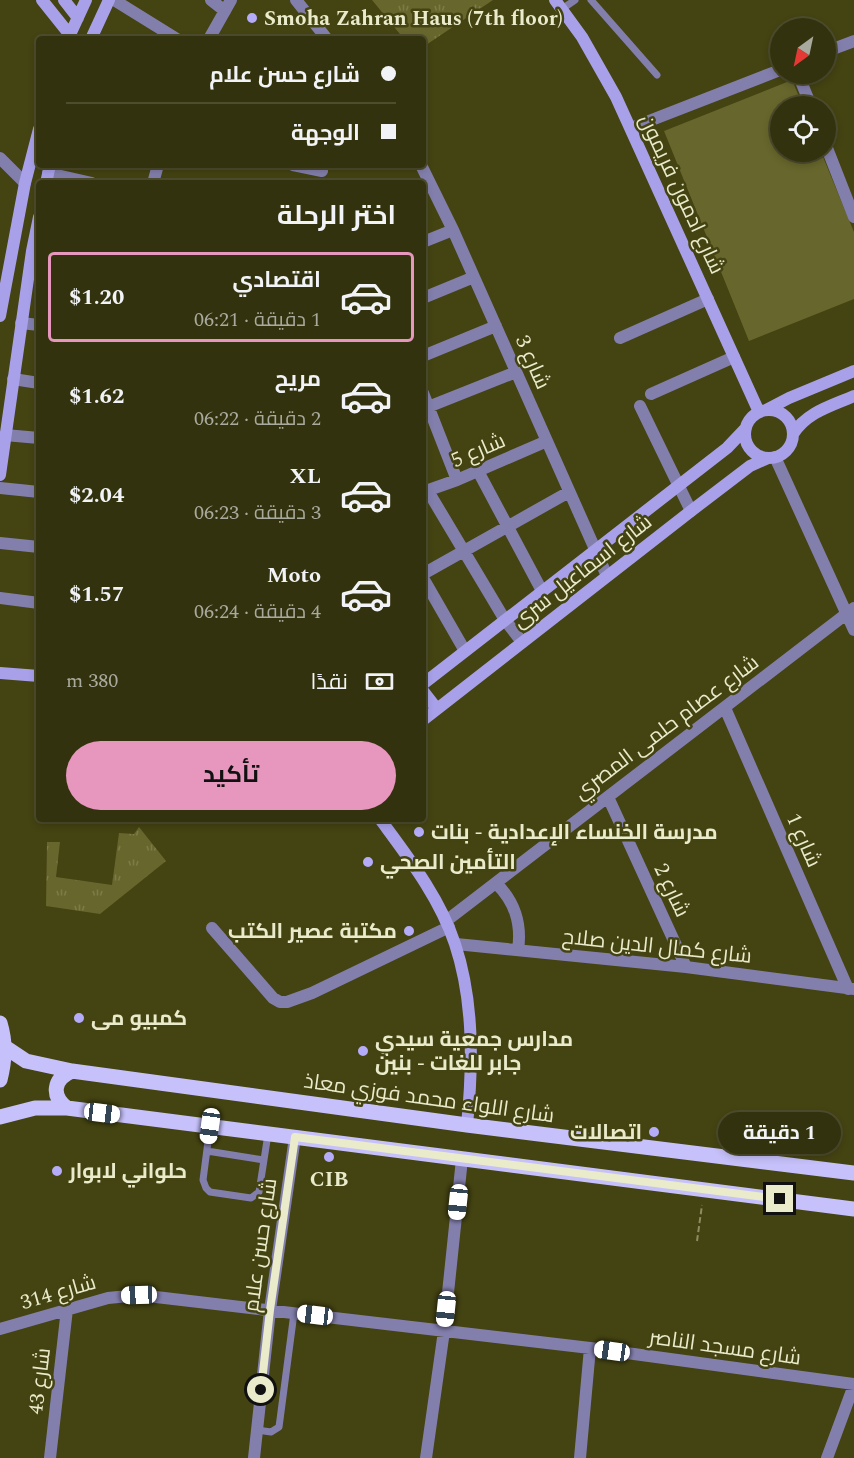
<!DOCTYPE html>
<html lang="ar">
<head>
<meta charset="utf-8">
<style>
  :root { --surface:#33320e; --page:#3b3a17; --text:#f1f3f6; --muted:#a9aa9e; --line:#4e4d2e; --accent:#e797bd }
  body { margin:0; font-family:Spectral,Cairo,serif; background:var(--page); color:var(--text); direction:rtl; height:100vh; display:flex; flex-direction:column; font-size:22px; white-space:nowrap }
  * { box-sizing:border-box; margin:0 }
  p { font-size:20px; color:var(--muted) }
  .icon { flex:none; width:33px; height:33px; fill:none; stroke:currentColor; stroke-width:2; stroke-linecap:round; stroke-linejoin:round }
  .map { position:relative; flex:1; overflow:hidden; direction:ltr }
  .drawer { position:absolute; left:36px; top:180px; width:390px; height:642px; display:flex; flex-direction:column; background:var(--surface); border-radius:6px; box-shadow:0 3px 9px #0003,0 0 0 2px var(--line); direction:rtl }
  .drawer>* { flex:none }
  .top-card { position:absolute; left:36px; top:36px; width:390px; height:132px; border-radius:6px; box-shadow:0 3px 9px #0003,0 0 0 2px var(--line); direction:rtl; display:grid; align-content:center; height:132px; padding:0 30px; background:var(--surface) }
  .needle { width:39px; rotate:213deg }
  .tools { position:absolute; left:770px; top:18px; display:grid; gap:12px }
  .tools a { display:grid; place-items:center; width:66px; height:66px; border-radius:50%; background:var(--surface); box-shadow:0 3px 9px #0003,0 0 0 2px var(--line); font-size:30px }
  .end { position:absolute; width:27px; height:27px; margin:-14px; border:8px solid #eaebcb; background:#111; box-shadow:0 0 0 3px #111 }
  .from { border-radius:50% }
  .bubble { position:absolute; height:42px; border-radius:21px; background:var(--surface); box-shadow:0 3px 9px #0003,0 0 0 2px var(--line); font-size:20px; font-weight:700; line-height:42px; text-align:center; direction:rtl }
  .car { position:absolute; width:18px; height:36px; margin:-18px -9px; border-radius:8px; box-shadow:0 0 4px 2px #0007; background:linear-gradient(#fff 24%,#345 0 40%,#fff 0 76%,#345 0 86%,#fff 0) }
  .top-card b { display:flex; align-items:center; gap:21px; height:57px; font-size:22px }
  .top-card b+b { border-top:2px solid var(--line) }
  .top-card i { width:15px; height:15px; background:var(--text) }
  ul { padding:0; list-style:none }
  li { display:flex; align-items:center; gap:18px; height:90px; margin:0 12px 9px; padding:0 18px; border:3px solid transparent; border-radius:6px }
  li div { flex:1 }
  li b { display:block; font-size:22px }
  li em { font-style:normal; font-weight:700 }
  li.on { border-color:var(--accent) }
  li>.icon { width:54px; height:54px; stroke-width:1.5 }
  h2 { padding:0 30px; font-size:27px; line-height:72px }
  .pay { display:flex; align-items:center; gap:15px; height:66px; padding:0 30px; font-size:22px }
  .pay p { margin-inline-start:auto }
  .cta { display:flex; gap:12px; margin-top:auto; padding:12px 30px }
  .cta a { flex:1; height:69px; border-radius:36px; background:var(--accent); color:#111; font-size:24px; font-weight:700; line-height:69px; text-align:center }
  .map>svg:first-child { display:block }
  .park { fill:url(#park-tufts) }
  .garden { fill:#67662c }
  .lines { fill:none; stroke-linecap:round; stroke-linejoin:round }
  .path { stroke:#8d8c63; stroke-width:2; stroke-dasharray:6 3; stroke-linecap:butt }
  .lane { stroke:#837fad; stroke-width:7 }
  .street { stroke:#837fad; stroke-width:12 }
  .secondary { stroke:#a8a1ea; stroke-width:12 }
  .primary { stroke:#c6c1fa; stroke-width:15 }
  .route { stroke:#eaebcb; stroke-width:8 }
  .poi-dot { fill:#b4acf9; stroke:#444312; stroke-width:2 }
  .labels { text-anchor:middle; stroke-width:5; stroke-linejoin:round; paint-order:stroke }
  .poi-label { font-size:21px; font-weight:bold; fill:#eaebcb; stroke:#444312; text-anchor:start }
  .street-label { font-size:21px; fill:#eaebcb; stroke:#444312 }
</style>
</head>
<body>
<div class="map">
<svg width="854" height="1458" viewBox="0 0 854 1458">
  <defs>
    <pattern id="park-tufts" width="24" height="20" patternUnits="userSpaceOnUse" patternTransform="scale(1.5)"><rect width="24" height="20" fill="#67662c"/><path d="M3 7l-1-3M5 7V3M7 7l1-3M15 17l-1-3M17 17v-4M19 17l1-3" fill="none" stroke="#7d7c49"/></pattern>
  </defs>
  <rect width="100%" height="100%" fill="#444312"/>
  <path class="park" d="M372,0H493L423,47V39H404Z
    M139,827L166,861L100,914L46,906L47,842H60L56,877L112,885L119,833L134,834Z"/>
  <path class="garden" d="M792,80L803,106H780V152H821L854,232V299L749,341L664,131Z"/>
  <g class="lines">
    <path class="path" d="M697,1241L702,1205"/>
    <path class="lane" d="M591,0L657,75
      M562,9L575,0
      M210,1126L203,1180L206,1188L210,1192L251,1198L259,1192L268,1134
      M207,1151L264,1160
      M257,1430L271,1432L279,1427L294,1313"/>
    <path class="street" d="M114,0L177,39
      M211,0L225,11
      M296,0L327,39
      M209,39L231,0
      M825,52L854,41
      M798,74L811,106
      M631,128L780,70
      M825,143L854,217
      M0,158L25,183
      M293,165L322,171
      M421,165L453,230L607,576
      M48,173L92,183
      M153,183L158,165
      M423,242L453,230
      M423,298L474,277
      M21,323L39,325
      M620,338L708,299
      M423,356L496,326
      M13,379L39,383
      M423,393L457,480
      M651,394L734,357
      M640,406L691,511
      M428,407L516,372
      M5,435L39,438
      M775,457L854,630
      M478,471L542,591
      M0,488L39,492
      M428,491L505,620L522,642
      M423,492L457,480L547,441
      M0,543L39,547
      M423,574L569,492
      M423,578L465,651
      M0,598L39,603
      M725,708L848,989
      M608,797L686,967
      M496,883C515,902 522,923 518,950
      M446,921L854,608
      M212,928L273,998L280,1002H287L312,993L449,927
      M456,944L686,967L854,989
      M0,1329L108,1298L139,1295L590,1348L854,1384
      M50,1458L67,1309
      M254,1458L270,1310L295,1137
      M426,1458L444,1331L462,1159
      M580,1458L590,1348
      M827,1458L854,1385"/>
    <path class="secondary" d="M42,0L70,35
      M64,0L78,18
      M555,0L582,37L616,97L759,412
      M68,39L86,0
      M91,39L109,0
      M46,183L50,165
      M0,316L25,183L39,129
      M766,410L789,398L854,371
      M745 434a24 24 0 1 1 48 0a24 24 0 1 1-48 0Z
      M793,434C807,412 831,406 854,396
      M0,475L32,251L39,217
      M0,673L39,676
      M423,684L727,448L746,428
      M423,691L437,709
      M423,720L691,511L750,466L768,458
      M380,819C408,857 440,898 455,944C474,1001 473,1065 467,1125"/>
    <path class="primary" d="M0,1023C6,1043 5,1060 0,1080
      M5,1047L26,1061L72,1071L467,1125L854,1173
      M67,1108C51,1096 53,1079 72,1071
      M0,1117L35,1108H67L854,1209"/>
  </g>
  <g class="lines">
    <path class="route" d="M261,1390L270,1310L295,1137L780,1199"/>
  </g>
  <g class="poi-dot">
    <circle cx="252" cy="18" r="6"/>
    <circle cx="419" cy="832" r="6"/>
    <circle cx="368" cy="862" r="6"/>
    <circle cx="409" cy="931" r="6"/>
    <circle cx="79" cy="1018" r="6"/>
    <circle cx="363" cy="1051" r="6"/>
    <circle cx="654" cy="1132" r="6"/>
    <circle cx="329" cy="1157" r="6"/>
    <circle cx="57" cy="1171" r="6"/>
  </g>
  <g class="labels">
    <g class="poi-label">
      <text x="264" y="25">Smoha Zahran Haus (7th floor)</text>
      <text x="431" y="839">مدرسة الخنساء الإعدادية - بنات</text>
      <text x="380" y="869">التأمين الصحي</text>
      <text x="397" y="938" text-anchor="end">مكتبة عصير الكتب</text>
      <text x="91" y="1025">كمبيو مى</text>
      <text x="375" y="1046">مدارس جمعية سيدي<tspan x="375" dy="24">جابر للغات - بنين</tspan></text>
      <text x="642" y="1139" text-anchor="end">اتصالات</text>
      <text x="69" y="1178">حلواني لابوار</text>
      <text x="329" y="1186" text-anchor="middle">CIB</text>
    </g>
    <g class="street-label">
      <text transform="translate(682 194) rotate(65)" y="7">شارع ادمون فريمون</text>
      <text transform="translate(533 362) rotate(66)" y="7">شارع 3</text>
      <text transform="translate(478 450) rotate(-23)" y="7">شارع 5</text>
      <text transform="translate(582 571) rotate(-38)" y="7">شارع اسماعيل سرى</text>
      <text transform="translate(666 727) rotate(-37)" y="7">شارع عصام حلمى المصري</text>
      <text transform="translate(804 840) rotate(66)" y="7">شارع 1</text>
      <text transform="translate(672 890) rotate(65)" y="7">شارع 2</text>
      <text transform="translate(657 946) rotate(6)" y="7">شارع كمال الدين صلاح</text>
      <text transform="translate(429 1098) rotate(8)" y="7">شارع اللواء محمد فوزي معاذ</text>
      <text transform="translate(260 1245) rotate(-82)" y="7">شارع حسن علام</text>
      <text transform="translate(58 1292) rotate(-16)" y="7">شارع 314</text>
      <text transform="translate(725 1347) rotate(8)" y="7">شارع مسجد الناصر</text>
      <text transform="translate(39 1381) rotate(-83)" y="7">شارع 43</text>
    </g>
  </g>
</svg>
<div class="tools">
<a><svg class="needle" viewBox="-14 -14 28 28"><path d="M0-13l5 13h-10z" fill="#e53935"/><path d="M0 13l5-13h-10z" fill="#a9aa9e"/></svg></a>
<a><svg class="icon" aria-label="locate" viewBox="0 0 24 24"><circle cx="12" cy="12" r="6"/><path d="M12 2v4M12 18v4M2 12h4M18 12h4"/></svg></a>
</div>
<i class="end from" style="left:261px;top:1390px"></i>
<i class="end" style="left:780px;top:1199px"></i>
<div class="bubble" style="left:718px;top:1112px;width:123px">1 دقيقة</div>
<i class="car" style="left:102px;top:1113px;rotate:97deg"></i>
<i class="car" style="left:210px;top:1126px;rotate:188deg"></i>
<i class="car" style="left:458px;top:1202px;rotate:186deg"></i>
<i class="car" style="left:139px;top:1295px;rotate:268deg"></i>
<i class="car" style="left:446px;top:1309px;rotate:186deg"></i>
<i class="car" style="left:315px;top:1315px;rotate:277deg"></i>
<i class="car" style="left:612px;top:1351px;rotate:278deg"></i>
<div class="top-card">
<b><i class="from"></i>شارع حسن علام</b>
<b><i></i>الوجهة</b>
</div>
<section class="drawer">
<h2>اختر الرحلة</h2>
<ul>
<li class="on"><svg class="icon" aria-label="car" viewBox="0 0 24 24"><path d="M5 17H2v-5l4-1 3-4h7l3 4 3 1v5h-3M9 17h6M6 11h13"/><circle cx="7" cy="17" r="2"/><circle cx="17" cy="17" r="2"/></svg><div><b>اقتصادي</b><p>1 دقيقة · 06:21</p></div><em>$1.20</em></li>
<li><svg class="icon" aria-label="car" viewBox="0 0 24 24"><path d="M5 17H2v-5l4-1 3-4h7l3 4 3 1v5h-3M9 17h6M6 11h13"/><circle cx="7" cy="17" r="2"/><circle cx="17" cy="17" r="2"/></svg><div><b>مريح</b><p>2 دقيقة · 06:22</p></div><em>$1.62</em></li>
<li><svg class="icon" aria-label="car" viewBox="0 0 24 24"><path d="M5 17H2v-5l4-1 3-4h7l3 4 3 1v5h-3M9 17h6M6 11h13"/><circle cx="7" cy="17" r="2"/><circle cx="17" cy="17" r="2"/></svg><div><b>XL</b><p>3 دقيقة · 06:23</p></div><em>$2.04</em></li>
<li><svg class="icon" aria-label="car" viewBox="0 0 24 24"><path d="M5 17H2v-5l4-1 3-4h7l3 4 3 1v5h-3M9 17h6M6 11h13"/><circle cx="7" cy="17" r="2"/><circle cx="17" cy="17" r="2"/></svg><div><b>Moto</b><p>4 دقيقة · 06:24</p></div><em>$1.57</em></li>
</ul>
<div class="pay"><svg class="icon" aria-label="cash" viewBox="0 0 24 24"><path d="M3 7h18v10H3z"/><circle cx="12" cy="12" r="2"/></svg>نقدًا<p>380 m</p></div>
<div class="cta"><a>تأكيد</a></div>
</section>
</div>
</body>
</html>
